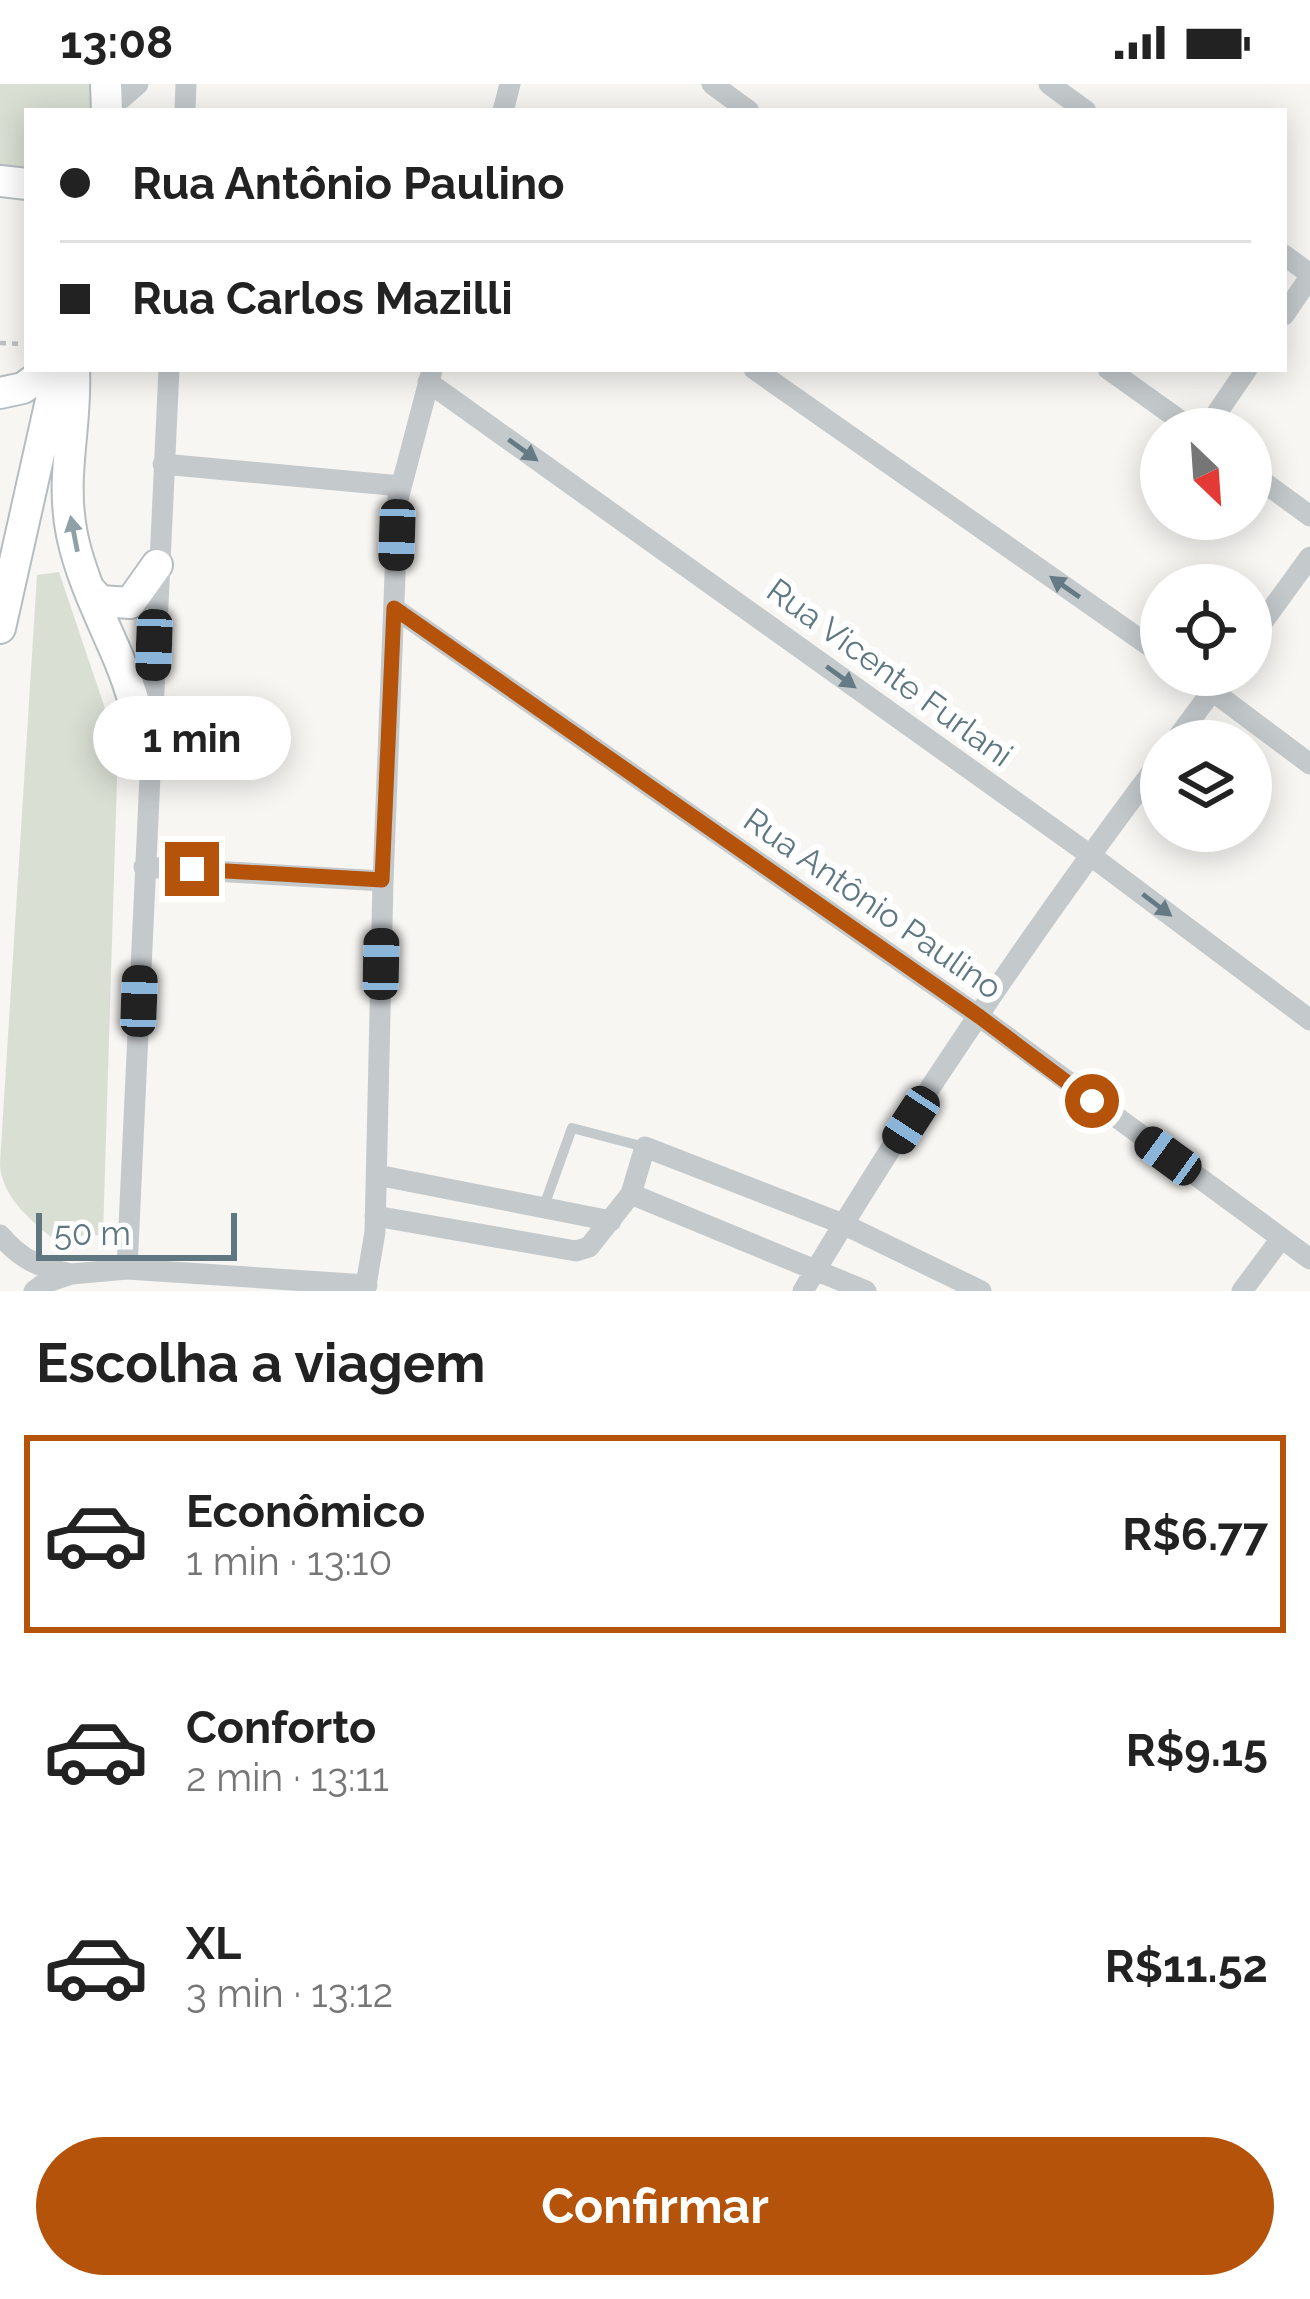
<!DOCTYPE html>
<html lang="pt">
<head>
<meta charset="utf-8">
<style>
  :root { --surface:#fff; --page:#f2f2f2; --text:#222; --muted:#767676; --line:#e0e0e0; --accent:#b45309 }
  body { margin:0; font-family:Raleway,sans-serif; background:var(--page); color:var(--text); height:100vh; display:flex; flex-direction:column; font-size:45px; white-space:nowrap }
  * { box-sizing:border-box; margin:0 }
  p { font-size:39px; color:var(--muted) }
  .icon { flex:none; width:66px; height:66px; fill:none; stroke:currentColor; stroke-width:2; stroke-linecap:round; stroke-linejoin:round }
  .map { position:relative; height:1207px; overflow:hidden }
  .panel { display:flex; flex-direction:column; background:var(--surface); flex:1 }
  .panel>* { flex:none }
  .hud { position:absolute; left:24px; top:24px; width:1263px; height:264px; border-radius:0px; box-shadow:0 6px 30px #0003; display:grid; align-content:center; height:264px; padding:0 36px; background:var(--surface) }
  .needle { width:78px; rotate:155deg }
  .controls { position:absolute; left:1140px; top:324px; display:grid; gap:24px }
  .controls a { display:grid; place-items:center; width:132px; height:132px; border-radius:50%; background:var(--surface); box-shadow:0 6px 30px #0003; font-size:60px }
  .scale { position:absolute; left:36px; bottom:30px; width:201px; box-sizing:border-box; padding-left:12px; border:6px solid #5f7781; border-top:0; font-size:33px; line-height:42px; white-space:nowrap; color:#5f7781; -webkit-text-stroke:9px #fff; paint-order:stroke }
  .end { position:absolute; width:54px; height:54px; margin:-27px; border:15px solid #b45309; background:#fff; box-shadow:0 0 0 6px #fff }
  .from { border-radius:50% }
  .bubble { position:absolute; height:84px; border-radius:42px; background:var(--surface); box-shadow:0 6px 30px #0003; font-size:39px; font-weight:700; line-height:84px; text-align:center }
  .car { position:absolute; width:36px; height:72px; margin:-36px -18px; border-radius:15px; box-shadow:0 0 9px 3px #0007; background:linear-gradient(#222 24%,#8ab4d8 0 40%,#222 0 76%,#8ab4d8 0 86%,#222 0) }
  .hud b { display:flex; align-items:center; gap:42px; height:114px; font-size:45px }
  .hud b+b { border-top:3px solid var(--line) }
  .hud i { width:30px; height:30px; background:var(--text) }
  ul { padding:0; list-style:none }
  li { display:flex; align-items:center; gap:36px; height:198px; margin:0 24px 18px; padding:0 12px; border:6px solid transparent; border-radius:0px }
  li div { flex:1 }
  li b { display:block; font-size:45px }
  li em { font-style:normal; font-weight:700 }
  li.selected { border-color:var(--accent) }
  li>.icon { width:108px; height:108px; stroke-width:1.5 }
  h2 { padding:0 36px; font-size:54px; line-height:144px }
  .primary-button { display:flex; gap:24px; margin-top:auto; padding:24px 36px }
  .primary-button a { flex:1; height:138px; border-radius:72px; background:var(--accent); color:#fff; font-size:48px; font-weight:700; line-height:138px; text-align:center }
  .status { display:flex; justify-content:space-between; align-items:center; height:84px; padding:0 60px; background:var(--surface); direction:ltr }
  .status svg { height:33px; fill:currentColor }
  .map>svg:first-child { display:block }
  .green { fill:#d9dfd3 }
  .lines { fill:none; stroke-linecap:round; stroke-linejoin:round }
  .secondary-casing { stroke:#b6bdc0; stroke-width:34 }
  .path { stroke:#bfc2c4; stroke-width:4.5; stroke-dasharray:6 6; stroke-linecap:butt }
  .lane { stroke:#c4c9cc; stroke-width:10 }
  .street { stroke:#c4c9cc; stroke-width:21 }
  .secondary { stroke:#fff; stroke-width:30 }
  .oneway { fill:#647b85 }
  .oneway2 { fill:#8fa0a7 }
  .route { stroke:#b45309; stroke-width:15 }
  .labels { text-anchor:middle; stroke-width:12; stroke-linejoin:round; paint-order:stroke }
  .street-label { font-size:33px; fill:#5f7781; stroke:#fff }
</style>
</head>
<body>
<div class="status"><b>13:08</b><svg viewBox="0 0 49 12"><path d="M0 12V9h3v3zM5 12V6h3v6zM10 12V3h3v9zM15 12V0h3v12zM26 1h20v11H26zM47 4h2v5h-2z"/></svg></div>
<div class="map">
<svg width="1310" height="1207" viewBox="0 0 1310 1207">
  <rect width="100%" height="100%" fill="#f7f6f3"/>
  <path class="green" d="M0,0H99L100,27H27V93L0,90Z
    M59,488L118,663L103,1151L51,1153C29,1135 0,1110 0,1079L37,491Z"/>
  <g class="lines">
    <defs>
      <path id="secondary" d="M106,0L107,27
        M0,97L27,100
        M74,285C77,343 60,391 72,451C81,494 101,533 118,573C133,608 141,643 149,680
        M0,309L23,304L49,285
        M89,505L100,517L130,519L157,481
        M0,544L58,285"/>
    </defs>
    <use href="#secondary" class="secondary-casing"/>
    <path class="path" d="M0,259L27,260"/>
    <path class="lane" d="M544,1122L572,1044L645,1063"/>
    <path class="street" d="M712,0L749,27
      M1049,0L1086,27
      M107,27L138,0
      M185,27L186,0
      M503,27L510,0
      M1284,171L1310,190
      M1284,231L1310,193
      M754,285L1161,570
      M1108,285L1192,345
      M428,298L1090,771L1310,936
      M1206,345L1247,285
      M163,380L401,402
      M1251,389L1310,432
      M394,524L980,933L1310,1175
      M1251,554L1310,473
      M1191,591L1310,680
      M1175,657L1224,591
      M144,783L383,797
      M377,1091L611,1137
      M631,1110L645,1063L843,1140L981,1207
      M375,1132L576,1167L589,1163L631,1110L866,1207
      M0,1151C21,1176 41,1184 71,1190L45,1199L34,1207
      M127,1185L169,285
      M71,1190L127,1185L367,1201
      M365,1207L375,1148L383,797L398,415L432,286
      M803,1207C912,1024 1033,846 1161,676
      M1242,1207L1280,1156"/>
    <use href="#secondary" class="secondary"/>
  </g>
  <defs><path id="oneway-solid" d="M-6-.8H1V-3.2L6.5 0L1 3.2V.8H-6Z" transform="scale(3)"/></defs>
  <g class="oneway">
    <use href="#oneway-solid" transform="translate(523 366) rotate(36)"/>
    <use href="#oneway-solid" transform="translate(1065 503) rotate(-145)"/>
    <use href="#oneway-solid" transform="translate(841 593) rotate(36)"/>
    <use href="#oneway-solid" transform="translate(1157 821) rotate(37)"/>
  </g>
  <use class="oneway2" href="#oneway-solid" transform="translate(74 450) rotate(-101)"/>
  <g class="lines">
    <path class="route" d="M192,785L382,796L394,524L980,933L1092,1017"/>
  </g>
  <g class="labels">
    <g class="street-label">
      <text transform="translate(890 588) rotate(36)" y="12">Rua Vicente Furlani</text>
      <text transform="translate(873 819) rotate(35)" y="12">Rua Antônio Paulino</text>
    </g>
  </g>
</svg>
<div class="controls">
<a><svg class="needle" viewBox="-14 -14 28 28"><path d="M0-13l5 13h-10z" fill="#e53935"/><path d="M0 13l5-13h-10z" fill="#767676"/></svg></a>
<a><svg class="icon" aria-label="locate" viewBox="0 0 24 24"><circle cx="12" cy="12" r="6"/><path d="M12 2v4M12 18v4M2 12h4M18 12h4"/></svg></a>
<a><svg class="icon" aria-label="layers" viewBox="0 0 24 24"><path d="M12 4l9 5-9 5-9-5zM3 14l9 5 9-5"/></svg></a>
</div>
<div class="scale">50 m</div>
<i class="end from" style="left:1092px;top:1017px"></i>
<i class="end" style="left:192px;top:785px"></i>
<div class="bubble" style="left:93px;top:612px;width:198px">1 min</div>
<i class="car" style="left:397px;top:451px;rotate:182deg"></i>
<i class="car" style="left:154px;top:561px;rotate:182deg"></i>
<i class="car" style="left:381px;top:880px;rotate:1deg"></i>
<i class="car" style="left:139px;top:917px;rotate:2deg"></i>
<i class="car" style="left:911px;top:1036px;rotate:213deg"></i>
<i class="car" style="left:1168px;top:1072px;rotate:306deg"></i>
<div class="hud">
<b><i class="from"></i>Rua Antônio Paulino</b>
<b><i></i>Rua Carlos Mazilli</b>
</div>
</div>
<section class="panel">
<h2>Escolha a viagem</h2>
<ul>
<li class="selected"><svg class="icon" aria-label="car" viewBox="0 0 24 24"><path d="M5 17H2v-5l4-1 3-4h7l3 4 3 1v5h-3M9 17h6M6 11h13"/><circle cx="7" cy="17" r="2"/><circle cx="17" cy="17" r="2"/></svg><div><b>Econômico</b><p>1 min · 13:10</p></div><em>R$6.77</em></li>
<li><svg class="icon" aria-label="car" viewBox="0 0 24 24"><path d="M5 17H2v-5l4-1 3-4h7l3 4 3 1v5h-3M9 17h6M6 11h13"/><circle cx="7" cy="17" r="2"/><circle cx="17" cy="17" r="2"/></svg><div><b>Conforto</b><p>2 min · 13:11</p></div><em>R$9.15</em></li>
<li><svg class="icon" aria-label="car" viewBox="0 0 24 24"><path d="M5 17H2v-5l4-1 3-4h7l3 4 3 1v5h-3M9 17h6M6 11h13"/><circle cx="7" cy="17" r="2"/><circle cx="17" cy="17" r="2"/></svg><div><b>XL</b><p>3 min · 13:12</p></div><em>R$11.52</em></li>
</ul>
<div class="primary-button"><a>Confirmar</a></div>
</section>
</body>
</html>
